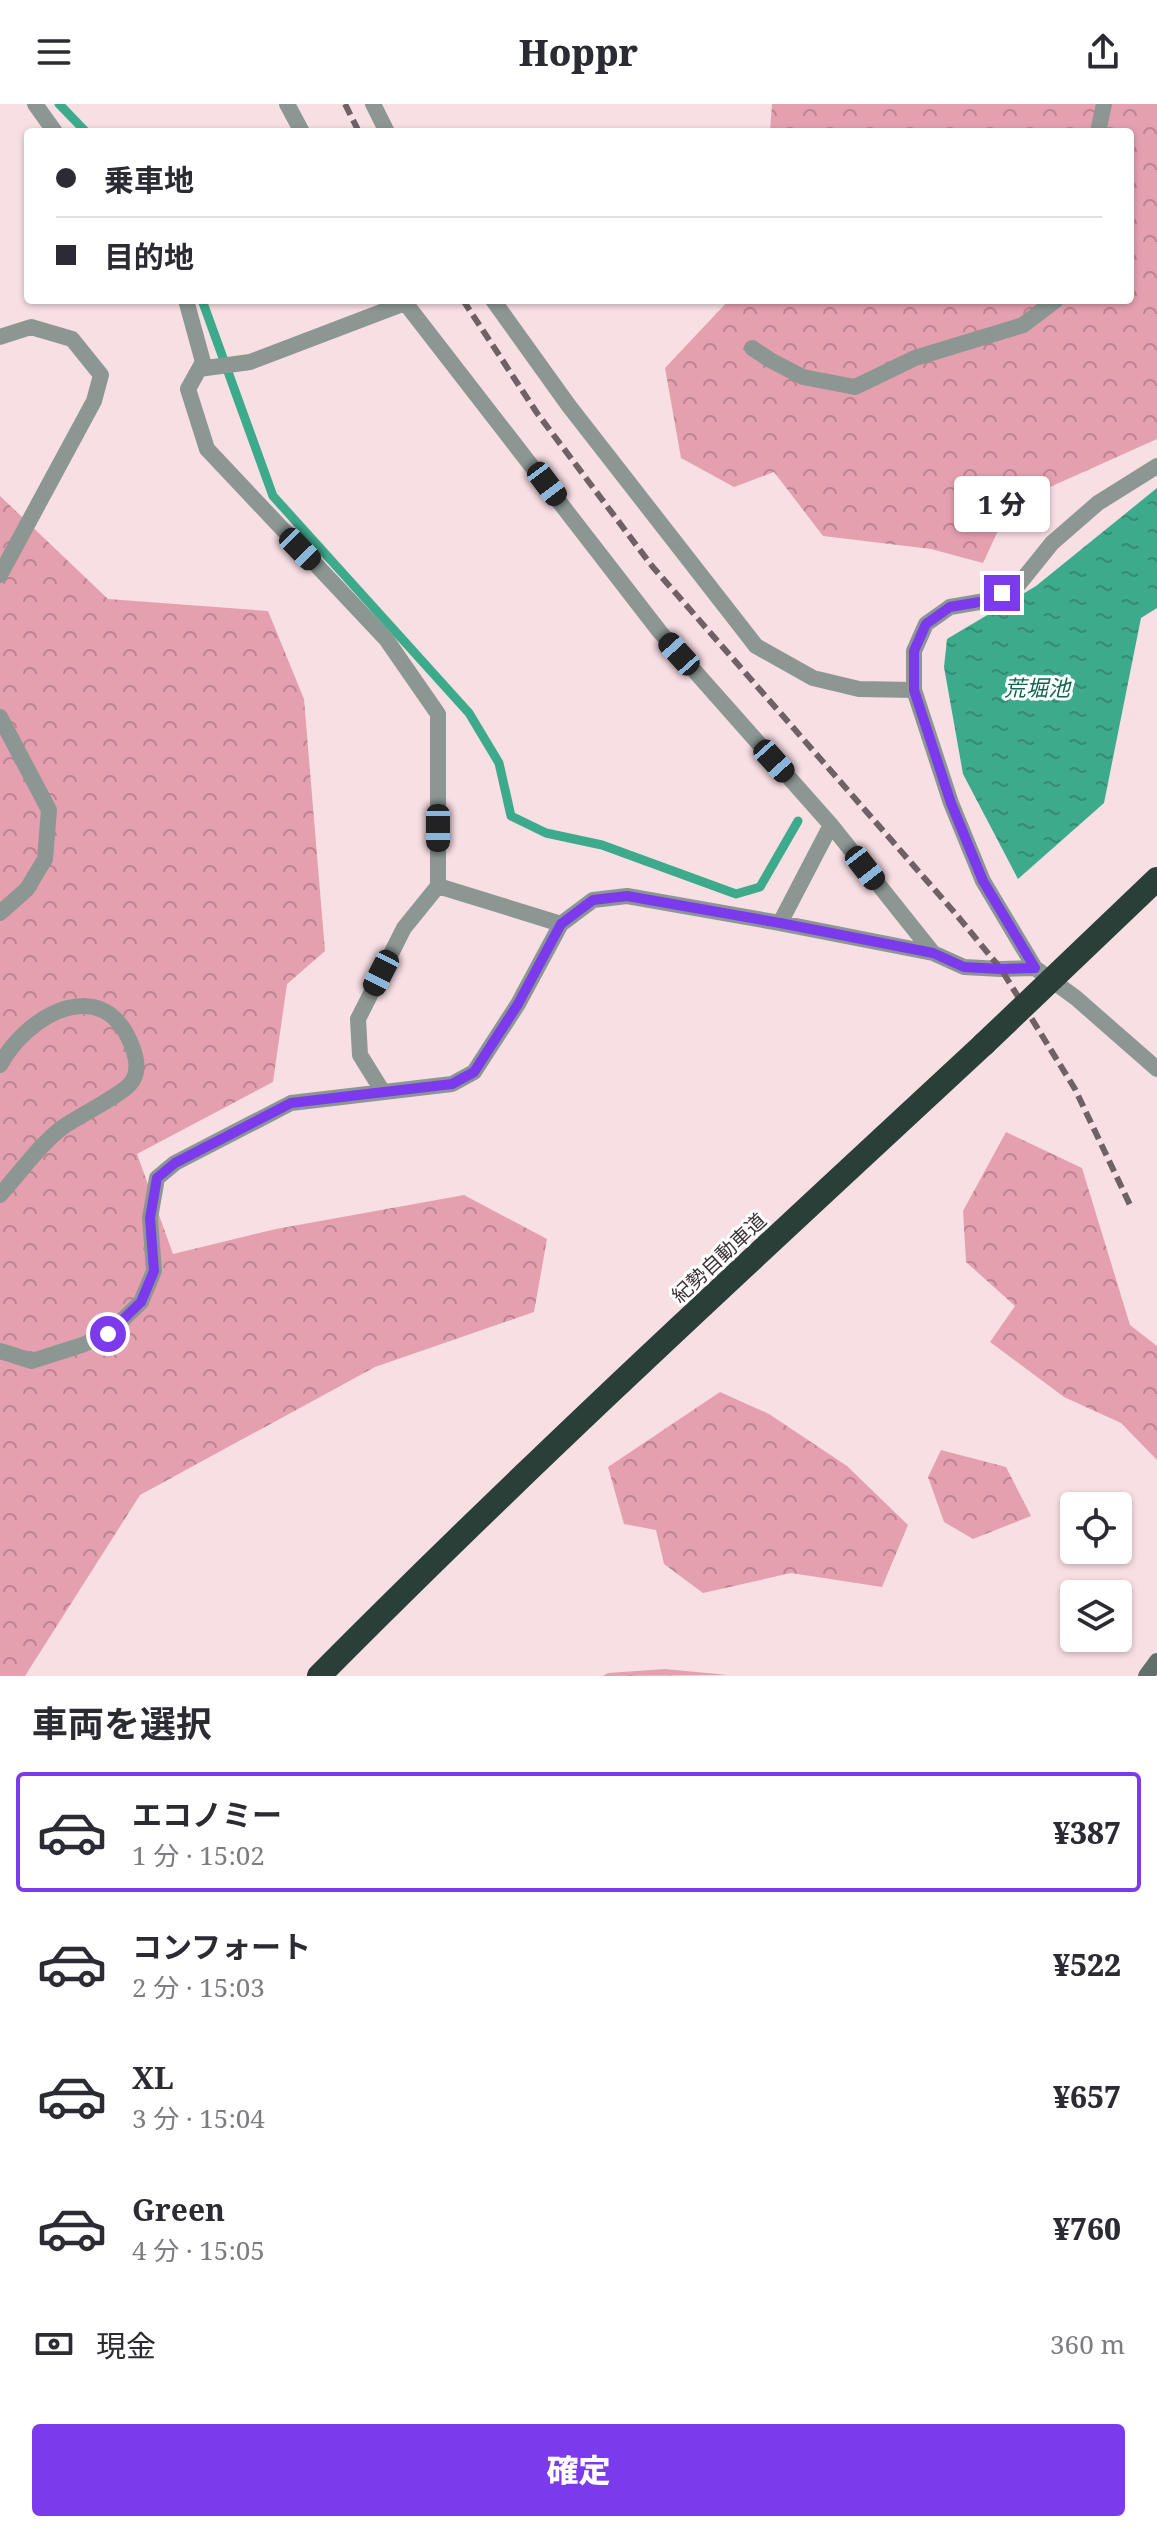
<!DOCTYPE html>
<html lang="ja">
<head>
<meta charset="utf-8">
<style>
  :root { --surface:#fff; --page:#f7f7f7; --text:#2b2b33; --muted:#7c7c81; --line:#e1e1e2; --accent:#7c3aed }
  body { margin:0; font-family:"Noto Serif","Noto Sans JP",serif; background:var(--page); color:var(--text); height:100vh; display:flex; flex-direction:column; font-size:30px; white-space:nowrap }
  * { box-sizing:border-box; margin:0 }
  p { font-size:26px; color:var(--muted) }
  .icon { flex:none; width:44px; height:44px; fill:none; stroke:currentColor; stroke-width:2; stroke-linecap:round; stroke-linejoin:round }
  .map { position:relative; height:1572px; overflow:hidden }
  .sheet { display:flex; flex-direction:column; background:var(--surface); flex:1 }
  .sheet>* { flex:none }
  .banner { position:absolute; left:24px; top:24px; width:1110px; height:176px; border-radius:8px; box-shadow:0 2px 6px #0004; display:grid; align-content:center; height:176px; padding:0 32px; background:var(--surface) }
  .fabs { position:absolute; left:1060px; top:1388px; display:grid; gap:16px }
  .fabs a { display:grid; place-items:center; width:72px; height:72px; border-radius:8px; background:var(--surface); box-shadow:0 2px 6px #0004; font-size:40px }
  .end { position:absolute; width:36px; height:36px; margin:-18px; border:10px solid #7c3aed; background:#fff; box-shadow:0 0 0 4px #fff }
  .from { border-radius:50% }
  .bubble { position:absolute; height:56px; border-radius:8px; background:var(--surface); box-shadow:0 2px 6px #0004; font-size:26px; font-weight:800; line-height:56px; text-align:center }
  .car { position:absolute; width:24px; height:48px; margin:-24px -12px; border-radius:10px; box-shadow:0 0 6px 2px #0007; background:linear-gradient(#222 24%,#8ab4d8 0 40%,#222 0 76%,#8ab4d8 0 86%,#222 0) }
  .banner b { display:flex; align-items:center; gap:28px; height:76px; font-size:30px }
  .banner b+b { border-top:2px solid var(--line) }
  .banner i { width:20px; height:20px; background:var(--text) }
  ul { padding:0; list-style:none }
  li { display:flex; align-items:center; gap:24px; height:120px; margin:0 16px 12px; padding:0 16px; border:4px solid transparent; border-radius:8px }
  li div { flex:1 }
  li b { display:block; font-size:30px }
  li em { font-style:normal; font-weight:800 }
  li.on { border-color:var(--accent) }
  li>.icon { width:72px; height:72px; stroke-width:1.5 }
  h2 { padding:0 32px; font-size:36px; line-height:96px }
  .pay { display:flex; align-items:center; gap:20px; height:88px; padding:0 32px; font-size:30px }
  .pay p { margin-inline-start:auto }
  .button { display:flex; gap:16px; margin-top:auto; padding:16px 32px }
  .button a { flex:1; height:92px; border-radius:8px; background:var(--accent); color:#fff; font-size:32px; font-weight:800; line-height:92px; text-align:center }
  header { display:flex; justify-content:space-between; align-items:center; height:104px; padding:0 32px; background:var(--surface); font-size:36px; font-weight:800 }
  .map>svg:first-child { display:block }
  .forest { fill:url(#forest-crowns) }
  .water { fill:url(#water-ripples) }
  .lines { fill:none; stroke-linecap:round; stroke-linejoin:round }
  .stream { stroke:#3eaa8c; stroke-width:9 }
  .street { stroke:#8c9793; stroke-width:16 }
  .secondary { stroke:#62706b; stroke-width:16 }
  .highway { stroke:#2a3f38; stroke-width:24 }
  .rail { stroke:#6f6165; stroke-width:6; stroke-dasharray:12 6; stroke-linecap:butt }
  .highway-bridge { stroke:#2a3f38; stroke-width:24 }
  .route { stroke:#7c3aed; stroke-width:10 }
  .labels { text-anchor:middle; stroke-width:6; stroke-linejoin:round; paint-order:stroke }
  .street-label { font-size:20px; fill:#3d3336; stroke:#fff }
  .water-label { font-size:22px; font-style:italic; fill:#0f644f; stroke:#fff }
</style>
</head>
<body>
<header><svg class="icon" aria-label="menu" viewBox="0 0 24 24"><path d="M4 6h16M4 12h16M4 18h16"/></svg>Hoppr<svg class="icon" aria-label="share" viewBox="0 0 24 24"><path d="M12 15V3M7 8l5-5 5 5M5 13v7h14v-7"/></svg></header>
<div class="map">
<svg width="1157" height="1572" viewBox="0 0 1157 1572">
  <defs>
    <pattern id="forest-crowns" width="20" height="18" patternUnits="userSpaceOnUse" patternTransform="scale(2)"><rect width="20" height="18" fill="#e5a0b0"/><path d="M2 6a3 3 0 1 1 6 0M12 15a3 3 0 1 1 6 0" fill="none" stroke="#bb8390"/></pattern>
    <pattern id="water-ripples" width="26" height="14" patternUnits="userSpaceOnUse" patternTransform="scale(2)"><rect width="26" height="14" fill="#3eaa8c"/><path d="M2 4q2-2 4 0t4 0M15 11q2-2 4 0t4 0" fill="none" stroke="#358b73"/></pattern>
  </defs>
  <rect width="100%" height="100%" fill="#f8dfe4"/>
  <path class="forest" d="M772,0H1157V335L1010,401L983,459L931,445L823,432L774,368L734,383L681,354L665,264L729,196H1130V28H770Z
    M0,392L108,495L268,507L304,595L325,847L287,880L273,978L137,1050L173,1150L276,1125L464,1091L547,1135L534,1208L375,1263L140,1391L25,1572H0Z
    M1006,1028L1082,1064L1130,1221L1157,1242V1356L1121,1319L1064,1293L990,1238L1015,1202L966,1158L963,1107Z
    M720,1288L769,1310L847,1362L908,1421L882,1483L791,1469L703,1489L664,1460L656,1426L624,1420L608,1363Z
    M941,1346L1006,1363L1031,1412L973,1435L944,1418L928,1373Z
    M665,1565L728,1571L603,1572L608,1569Z"/>
  <path class="water" d="M1157,384V504L1141,514L1104,699L1018,775L963,670L944,563L947,535L1036,482Z"/>
  <g class="lines">
    <path class="stream" d="M59,0L86,28
      M202,196L273,392L469,609L499,659L511,712L546,729L602,741L736,790L760,783L798,717"/>
    <path class="street" d="M35,0L55,28
      M287,0L302,28
      M373,0L387,28
      M1098,28L1104,0
      M186,196L203,258L188,285L207,345L386,535L438,610V782L404,824L358,915L360,951L383,988
      M403,196L660,528L831,721L933,849
      M493,196L569,302L756,542L813,574L859,585L914,586
      M0,233L31,223L72,235L101,271L94,297L0,471
      M752,244L770,256L803,273L855,283L915,254L1023,221L1056,196
      M199,265L250,258L405,199
      M1157,362L1098,399L1052,439L1019,480L985,497L950,503L926,520L914,547V586L951,699L983,777L1035,864L1076,894L1157,965
      M0,613L49,706L45,755L27,785L0,809
      M438,782L561,820
      M780,819L831,721
      M0,961C28,909 106,867 133,945C137,956 139,970 130,980C121,991 77,1013 63,1023C41,1039 19,1070 0,1091
      M0,1247L32,1257L82,1241L108,1230L141,1198L154,1167L150,1114L157,1074L175,1059L291,999L452,980L474,968L518,900L561,820L593,796L627,792L780,819L933,849L964,863L1001,865L1035,864"/>
    <path class="secondary" d="M1146,1572L1157,1557"/>
    <path class="highway" d="M319,1572C534,1355 760,1148 984,940"/>
    <path class="rail" d="M345,0L359,28
      M463,196L537,309L652,462L955,809L1001,865L1075,985L1131,1103"/>
    <path class="highway-bridge" d="M984,940L1157,775"/>
  </g>
  <g class="lines">
    <path class="route" d="M108,1230L141,1198L154,1167L150,1114L157,1074L175,1059L291,999L452,980L474,968L518,900L561,820L593,796L627,792L780,819L933,849L964,863L1001,865L1035,864L983,777L951,699L914,586V547L926,520L950,503L985,497L1002,489"/>
  </g>
  <g class="labels">
    <g class="street-label">
      <text transform="translate(719 1154) rotate(-43)" y="7">紀勢自動車道</text>
    </g>
    <g class="water-label">
      <text x="1037" y="592">荒堀池</text>
    </g>
  </g>
</svg>
<div class="fabs">
<a><svg class="icon" aria-label="locate" viewBox="0 0 24 24"><circle cx="12" cy="12" r="6"/><path d="M12 2v4M12 18v4M2 12h4M18 12h4"/></svg></a>
<a><svg class="icon" aria-label="layers" viewBox="0 0 24 24"><path d="M12 4l9 5-9 5-9-5zM3 14l9 5 9-5"/></svg></a>
</div>
<i class="end from" style="left:108px;top:1230px"></i>
<i class="end" style="left:1002px;top:489px"></i>
<div class="bubble" style="left:954px;top:372px;width:96px">1 分</div>
<i class="car" style="left:547px;top:380px;rotate:143deg"></i>
<i class="car" style="left:300px;top:445px;rotate:136deg"></i>
<i class="car" style="left:679px;top:550px;rotate:318deg"></i>
<i class="car" style="left:774px;top:657px;rotate:138deg"></i>
<i class="car" style="left:438px;top:724px;rotate:180deg"></i>
<i class="car" style="left:865px;top:764px;rotate:142deg"></i>
<i class="car" style="left:381px;top:869px;rotate:207deg"></i>
<div class="banner">
<b><i class="from"></i>乗車地</b>
<b><i></i>目的地</b>
</div>
</div>
<section class="sheet">
<h2>車両を選択</h2>
<ul>
<li class="on"><svg class="icon" aria-label="car" viewBox="0 0 24 24"><path d="M5 17H2v-5l4-1 3-4h7l3 4 3 1v5h-3M9 17h6M6 11h13"/><circle cx="7" cy="17" r="2"/><circle cx="17" cy="17" r="2"/></svg><div><b>エコノミー</b><p>1 分 · 15:02</p></div><em>¥387</em></li>
<li><svg class="icon" aria-label="car" viewBox="0 0 24 24"><path d="M5 17H2v-5l4-1 3-4h7l3 4 3 1v5h-3M9 17h6M6 11h13"/><circle cx="7" cy="17" r="2"/><circle cx="17" cy="17" r="2"/></svg><div><b>コンフォート</b><p>2 分 · 15:03</p></div><em>¥522</em></li>
<li><svg class="icon" aria-label="car" viewBox="0 0 24 24"><path d="M5 17H2v-5l4-1 3-4h7l3 4 3 1v5h-3M9 17h6M6 11h13"/><circle cx="7" cy="17" r="2"/><circle cx="17" cy="17" r="2"/></svg><div><b>XL</b><p>3 分 · 15:04</p></div><em>¥657</em></li>
<li><svg class="icon" aria-label="car" viewBox="0 0 24 24"><path d="M5 17H2v-5l4-1 3-4h7l3 4 3 1v5h-3M9 17h6M6 11h13"/><circle cx="7" cy="17" r="2"/><circle cx="17" cy="17" r="2"/></svg><div><b>Green</b><p>4 分 · 15:05</p></div><em>¥760</em></li>
</ul>
<div class="pay"><svg class="icon" aria-label="cash" viewBox="0 0 24 24"><path d="M3 7h18v10H3z"/><circle cx="12" cy="12" r="2"/></svg>現金<p>360 m</p></div>
<div class="button"><a>確定</a></div>
</section>
</body>
</html>
